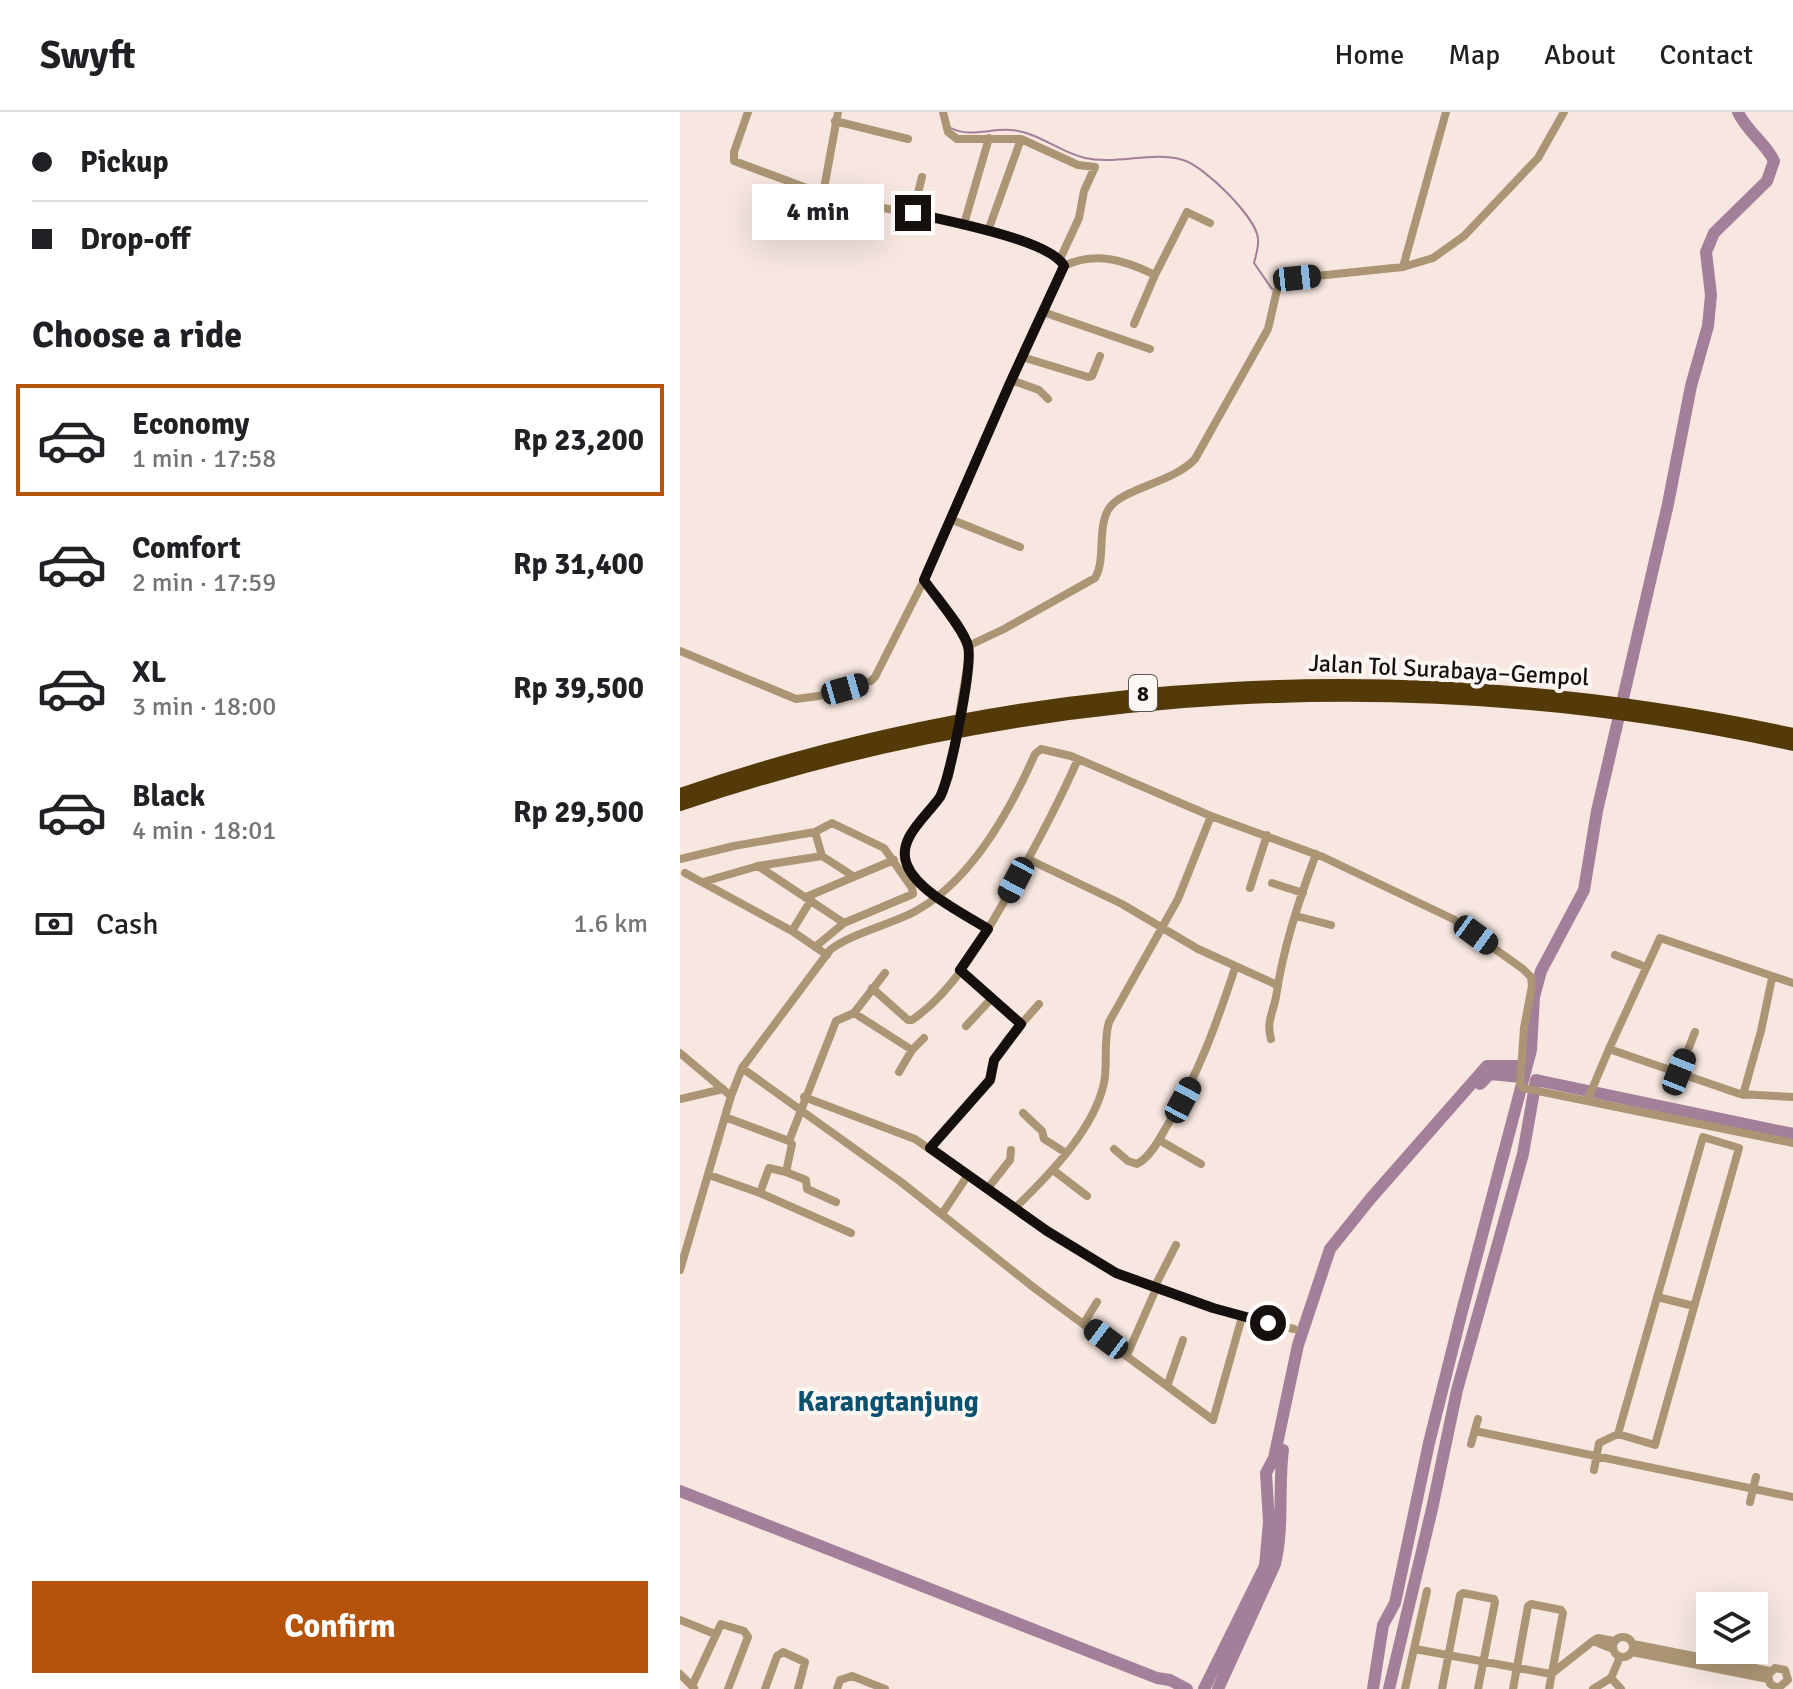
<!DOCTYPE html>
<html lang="en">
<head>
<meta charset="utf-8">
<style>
  :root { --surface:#fff; --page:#f6f6f6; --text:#202124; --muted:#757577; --line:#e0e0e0; --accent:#b45309 }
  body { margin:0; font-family:Signika,sans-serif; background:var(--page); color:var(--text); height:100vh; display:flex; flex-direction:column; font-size:30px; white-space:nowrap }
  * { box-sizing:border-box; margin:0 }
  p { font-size:26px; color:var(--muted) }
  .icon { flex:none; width:44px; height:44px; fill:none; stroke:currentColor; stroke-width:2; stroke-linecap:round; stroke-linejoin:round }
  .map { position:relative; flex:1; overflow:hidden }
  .panel { display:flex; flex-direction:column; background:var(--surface); width:680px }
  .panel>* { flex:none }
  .top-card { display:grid; align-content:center; height:176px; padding:0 32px; background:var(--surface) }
  .controls { position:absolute; left:1016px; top:1480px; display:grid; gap:16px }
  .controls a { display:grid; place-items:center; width:72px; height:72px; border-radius:0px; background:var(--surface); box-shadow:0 8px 32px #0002; font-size:40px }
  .end { position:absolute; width:36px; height:36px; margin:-18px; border:10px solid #15100e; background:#fff; box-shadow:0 0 0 4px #fff }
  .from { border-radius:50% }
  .bubble { position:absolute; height:56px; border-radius:0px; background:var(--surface); box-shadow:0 8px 32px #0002; font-size:26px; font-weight:700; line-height:56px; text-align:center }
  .car { position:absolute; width:24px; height:48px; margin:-24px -12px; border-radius:10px; box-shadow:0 0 6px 2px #0007; background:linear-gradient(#222 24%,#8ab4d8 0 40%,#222 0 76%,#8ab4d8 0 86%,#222 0) }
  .top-card b { display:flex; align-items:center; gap:28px; height:76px; font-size:30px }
  .top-card b+b { border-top:2px solid var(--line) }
  .top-card i { width:20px; height:20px; background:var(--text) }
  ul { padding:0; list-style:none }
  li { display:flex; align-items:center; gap:24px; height:112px; margin:0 16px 12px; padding:0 16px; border:4px solid transparent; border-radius:0px }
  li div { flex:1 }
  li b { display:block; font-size:30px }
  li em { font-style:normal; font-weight:700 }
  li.selected { border-color:var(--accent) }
  li>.icon { width:72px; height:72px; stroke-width:1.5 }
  h2 { padding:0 32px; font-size:36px; line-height:96px }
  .pay { display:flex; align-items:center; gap:20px; height:88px; padding:0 32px; font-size:30px }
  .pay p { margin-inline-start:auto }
  .primary-button { display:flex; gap:16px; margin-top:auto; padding:16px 32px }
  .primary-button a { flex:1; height:92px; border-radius:0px; background:var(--accent); color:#fff; font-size:32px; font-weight:700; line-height:92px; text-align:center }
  header { display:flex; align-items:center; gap:48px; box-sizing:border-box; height:112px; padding:0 40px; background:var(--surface); border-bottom:2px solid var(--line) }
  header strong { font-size:38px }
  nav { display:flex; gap:44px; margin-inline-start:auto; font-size:28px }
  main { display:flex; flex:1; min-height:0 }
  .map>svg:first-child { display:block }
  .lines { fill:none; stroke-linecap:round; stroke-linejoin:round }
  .stream { stroke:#a37f9a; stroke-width:2 }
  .river { stroke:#a37f9a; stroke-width:12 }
  .minor { stroke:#ab9574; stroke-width:8 }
  .highway { stroke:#533a08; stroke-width:12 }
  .route { stroke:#15100e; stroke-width:10 }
  .labels { text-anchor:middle; stroke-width:8; stroke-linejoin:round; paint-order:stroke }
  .shield { fill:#fdf7f4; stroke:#5b5553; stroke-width:2 }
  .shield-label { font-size:22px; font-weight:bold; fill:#15100e }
  .street-label { font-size:24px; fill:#15100e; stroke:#fdf7f4 }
  .quarter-label { font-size:28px; font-weight:bold; fill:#09516e; stroke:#fdf7f4 }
</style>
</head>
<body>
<header>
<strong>Swyft</strong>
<nav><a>Home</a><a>Map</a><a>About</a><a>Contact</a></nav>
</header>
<main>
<section class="panel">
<div class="top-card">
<b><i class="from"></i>Pickup</b>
<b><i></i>Drop-off</b>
</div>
<h2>Choose a ride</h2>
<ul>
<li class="selected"><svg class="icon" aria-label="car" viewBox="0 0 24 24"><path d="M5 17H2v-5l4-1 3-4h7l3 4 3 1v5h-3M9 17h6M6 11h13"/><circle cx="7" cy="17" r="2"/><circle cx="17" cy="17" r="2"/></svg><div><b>Economy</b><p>1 min · 17:58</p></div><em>Rp 23,200</em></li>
<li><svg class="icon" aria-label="car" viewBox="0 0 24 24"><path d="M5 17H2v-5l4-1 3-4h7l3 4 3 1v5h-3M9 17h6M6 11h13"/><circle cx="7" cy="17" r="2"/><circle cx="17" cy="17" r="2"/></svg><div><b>Comfort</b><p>2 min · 17:59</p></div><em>Rp 31,400</em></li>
<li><svg class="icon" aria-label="car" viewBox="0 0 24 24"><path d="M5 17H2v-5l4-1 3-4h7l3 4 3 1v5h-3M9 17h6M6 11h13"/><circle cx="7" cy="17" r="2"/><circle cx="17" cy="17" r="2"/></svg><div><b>XL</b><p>3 min · 18:00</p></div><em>Rp 39,500</em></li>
<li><svg class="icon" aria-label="car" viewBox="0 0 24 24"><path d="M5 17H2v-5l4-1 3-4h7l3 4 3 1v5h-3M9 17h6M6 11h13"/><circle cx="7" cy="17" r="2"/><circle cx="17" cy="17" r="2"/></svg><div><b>Black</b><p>4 min · 18:01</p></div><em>Rp 29,500</em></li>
</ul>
<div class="pay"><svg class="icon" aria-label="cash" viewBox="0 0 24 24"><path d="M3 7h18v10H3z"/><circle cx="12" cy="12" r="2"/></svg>Cash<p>1.6 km</p></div>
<div class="primary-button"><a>Confirm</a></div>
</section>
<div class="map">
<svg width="1113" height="1577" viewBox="0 0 1113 1577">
  <rect width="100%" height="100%" fill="#f7e7e0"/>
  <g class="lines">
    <path class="stream" d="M271,16C289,26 311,16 331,18C358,20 379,40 405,46C436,53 472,39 503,48C524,54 575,104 578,126C579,134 576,143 574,151L592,177"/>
    <path class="river" d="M800,972L810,962L841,965
      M0,1379L477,1566L490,1568L507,1577
      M524,1577L585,1454L589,1410L586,1361L594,1346L618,1233L650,1137L691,1086L807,954H846
      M538,1577L595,1452C604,1415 598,1375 603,1338
      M693,1577L703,1513L715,1491L749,1331L781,1203L851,938L854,885L861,859L904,778L917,699L988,392L1011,274L1028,214L1031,183L1026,140L1034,121L1087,69L1094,49C1085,30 1066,19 1058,0
      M709,1577L752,1397L777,1278L843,1042L856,968L1113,1022"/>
    <path class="minor" d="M68,0L54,40V49L143,82
      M158,0L143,82C187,98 365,116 384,154L330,271L244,468C258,488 287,520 289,544L269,665L258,687L228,726L225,739L227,755L243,775L308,817
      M263,0L268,20L277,27H341L398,53L415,55L404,79L399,106L380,147
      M155,9L228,27
      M233,101L242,65
      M284,112L309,26
      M308,119L341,27
      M384,154C415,139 445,148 475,163L507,100L530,111
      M723,155L753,146L784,124L858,46L884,0
      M363,200L470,237
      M454,212L475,163
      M342,245L408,265L412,264L420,244
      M331,268L359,278L368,287
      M270,407L340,435
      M288,534L324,517L415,466C426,447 417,419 428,398C441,376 493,371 515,347L588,217L597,178L602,171L617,166L723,155L766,0
      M0,539L116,587L139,584L191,569L195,565L244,468
      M135,720L142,744L173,764
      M0,747L54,734L135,720L152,711L204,736L232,776L233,782L164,811L135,835
      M348,747L442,792L518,837L597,873
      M78,754L164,811
      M5,761L112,819L147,843
      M23,770L78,754L142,744
      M592,771L623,781
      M570,776L587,723
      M126,785L214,748
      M616,804L651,813
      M112,819L131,788
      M935,843L966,855
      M280,858L341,912
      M192,876L228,908H232C279,876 309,815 337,767C359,728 380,688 398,647
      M174,901L232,938
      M286,914L312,886
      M591,927C586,910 593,901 596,885C603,836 619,788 636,742
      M929,937L980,826L1113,871
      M0,941L51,984
      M62,956L221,1070L353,1175L533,1308L562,1205L476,1177L436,1161L367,1119L235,1027L124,985
      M219,960L232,938L244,926
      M999,960L1015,920
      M1063,983L1081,919L1092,866
      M0,987L43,977
      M907,989L929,937L1060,982L1113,985
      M343,1001L362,1019L364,1027L386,1041
      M45,1005L109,1029
      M1023,1025L1059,1036L975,1333L938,1322Z
      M479,1028L521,1052
      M250,1036L310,968L314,948L328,927L359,892
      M434,1037L448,1049L457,1052C469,1046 478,1030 484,1019C518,964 535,916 555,856
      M373,1058L407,1084
      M106,1060L126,1068L127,1077L156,1090
      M29,1063L80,1081L171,1121
      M308,1076L330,1048L331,1038
      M80,1081L89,1056L106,1060L112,1032L109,1029L156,909L174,901L205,861
      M335,1096C368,1064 414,1018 424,971C428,951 423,930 429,910L498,787L531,704
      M262,1102L288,1063
      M0,1158L51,984L62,956L150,838C170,822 209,813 234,800C291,770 330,699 355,642L361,637L391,644L531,704L643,745L773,807L843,857L851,865L852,874L844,916L840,972L843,976L1113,1031
      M474,1176L496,1133
      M977,1185L1014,1194
      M562,1205L614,1217
      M404,1211L417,1190
      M447,1243L476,1177
      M488,1272L503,1228
      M795,1319L1113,1385
      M791,1332L798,1307
      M914,1358L919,1331L938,1322
      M1070,1390L1076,1365
      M0,1508L35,1522
      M933 1535a10 10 0 1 1 20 0a10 10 0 1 1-20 0Z
      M953,1532L1090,1559
      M735,1537L871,1562L913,1529
      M933,1537L913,1529L918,1526L934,1529
      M952,1540L1088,1567
      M0,1562L14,1576
      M931,1566L941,1577
      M12,1574L41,1512L64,1519L68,1525L48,1577
      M85,1577L97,1544L103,1540L125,1550L118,1577
      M157,1577L160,1568L172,1564L205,1577
      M725,1577L747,1479
      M762,1577L780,1483L783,1481L814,1487L815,1490L798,1577
      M833,1577L848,1494L851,1492L881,1498L883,1501L869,1577
      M913,1577L931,1566L940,1545
      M1097,1577L1108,1568L1105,1558L1095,1556L1088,1563L1090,1572L1098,1576"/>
    <path class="highway" d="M0,682C358,559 744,542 1113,622
      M0,693C358,572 744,551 1113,633"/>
  </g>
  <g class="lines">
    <path class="route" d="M233,101C263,108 371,128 384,154L330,271L244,468C255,484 284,517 288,534C293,553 270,667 260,685C247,704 216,727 227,753C238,780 284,802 308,817L280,858L341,912L314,948L310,968L250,1036L367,1119L436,1161L533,1196L588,1211"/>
  </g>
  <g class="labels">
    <rect class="shield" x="449" y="563" width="28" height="36" rx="6"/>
    <g class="shield-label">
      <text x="463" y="589">8</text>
    </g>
    <g class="street-label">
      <text transform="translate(769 558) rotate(3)" y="8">Jalan Tol Surabaya–Gempol</text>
    </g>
    <g class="quarter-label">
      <text x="208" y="1299">Karangtanjung</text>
    </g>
  </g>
</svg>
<div class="controls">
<a><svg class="icon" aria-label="layers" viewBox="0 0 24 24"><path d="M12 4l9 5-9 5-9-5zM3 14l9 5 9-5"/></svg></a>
</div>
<i class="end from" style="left:588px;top:1211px"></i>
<i class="end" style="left:233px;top:101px"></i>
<div class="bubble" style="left:72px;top:72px;width:132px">4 min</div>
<i class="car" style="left:617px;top:166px;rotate:84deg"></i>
<i class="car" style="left:165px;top:577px;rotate:74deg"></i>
<i class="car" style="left:336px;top:768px;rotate:208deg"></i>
<i class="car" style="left:796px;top:823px;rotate:126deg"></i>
<i class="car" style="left:999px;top:960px;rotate:22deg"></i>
<i class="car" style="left:503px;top:988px;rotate:28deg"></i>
<i class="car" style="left:426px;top:1227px;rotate:307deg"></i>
</div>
</main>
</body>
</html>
